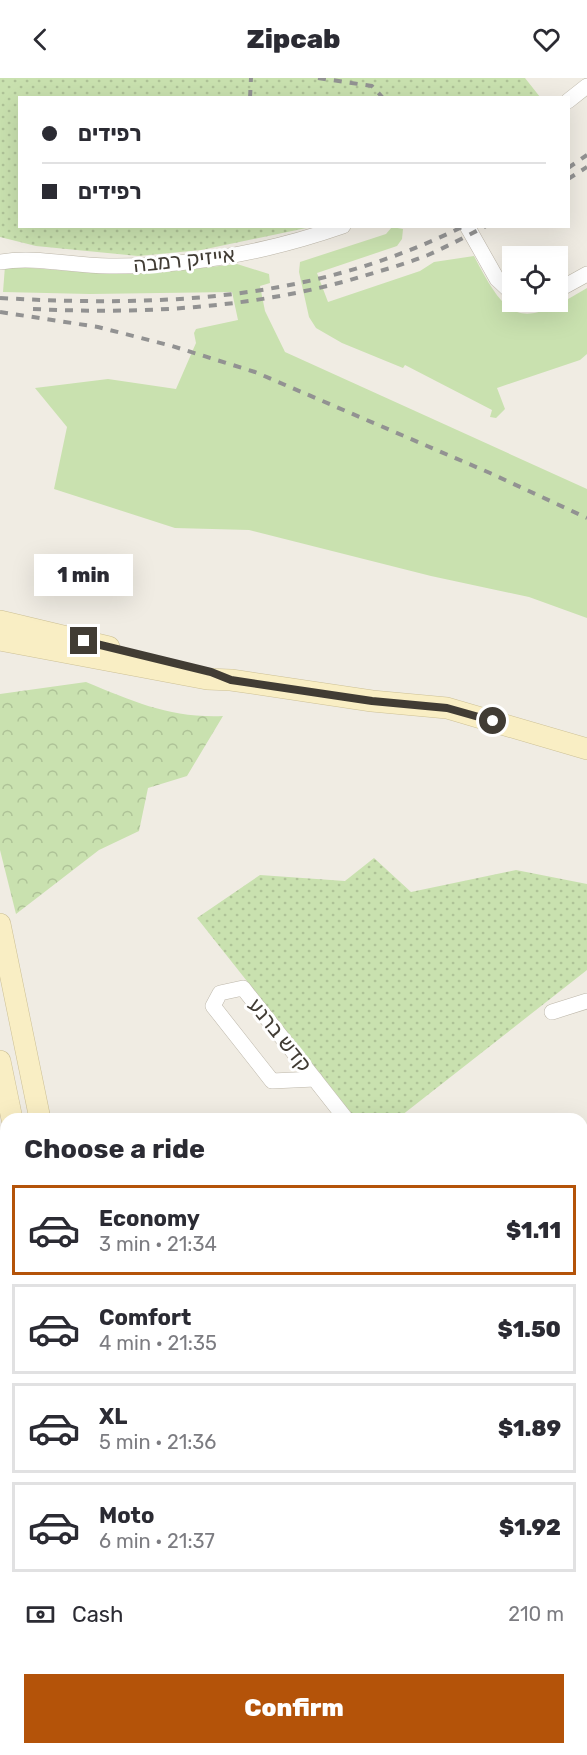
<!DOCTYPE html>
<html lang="en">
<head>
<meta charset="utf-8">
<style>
  :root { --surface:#fff; --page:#f7f7f7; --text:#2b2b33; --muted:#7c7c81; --line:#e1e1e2; --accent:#b45309 }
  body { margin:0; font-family:Rubik,Heebo,sans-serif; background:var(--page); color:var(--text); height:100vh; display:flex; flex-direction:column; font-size:22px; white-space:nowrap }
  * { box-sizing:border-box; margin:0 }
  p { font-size:20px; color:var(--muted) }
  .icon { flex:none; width:33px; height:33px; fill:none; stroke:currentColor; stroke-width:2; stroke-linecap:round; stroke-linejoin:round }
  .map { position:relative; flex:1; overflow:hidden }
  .details { position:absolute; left:0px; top:1035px; width:588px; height:642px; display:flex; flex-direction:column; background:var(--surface); border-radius:18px 18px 0 0; box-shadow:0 6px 24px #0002 }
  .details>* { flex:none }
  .banner { position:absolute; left:18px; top:18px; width:552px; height:132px; border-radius:0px; box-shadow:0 6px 24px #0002; display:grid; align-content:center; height:132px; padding:0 24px; background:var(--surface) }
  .buttons { position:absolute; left:502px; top:168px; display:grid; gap:12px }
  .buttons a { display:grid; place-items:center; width:66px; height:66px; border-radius:0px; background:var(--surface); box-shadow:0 6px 24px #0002; font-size:30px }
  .end { position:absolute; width:27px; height:27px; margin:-14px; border:8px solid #413c34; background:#fff; box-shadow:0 0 0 3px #fff }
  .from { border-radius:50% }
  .bubble { position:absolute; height:42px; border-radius:0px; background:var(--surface); box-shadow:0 6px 24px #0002; font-size:20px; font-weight:800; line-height:42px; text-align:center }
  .banner b { display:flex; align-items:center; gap:21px; height:57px; font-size:22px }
  .banner b+b { border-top:2px solid var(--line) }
  .banner i { width:15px; height:15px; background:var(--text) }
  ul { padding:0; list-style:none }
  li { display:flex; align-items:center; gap:18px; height:90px; margin:0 12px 9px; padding:0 12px; border:3px solid var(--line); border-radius:0px }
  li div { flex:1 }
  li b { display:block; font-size:22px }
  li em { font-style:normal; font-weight:800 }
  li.current { border-color:var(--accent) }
  li>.icon { width:54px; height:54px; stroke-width:1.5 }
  h2 { padding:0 24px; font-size:27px; line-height:72px }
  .pay { display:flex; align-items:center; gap:15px; height:66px; padding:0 24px; font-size:22px }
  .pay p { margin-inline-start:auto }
  .action { display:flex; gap:12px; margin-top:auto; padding:12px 24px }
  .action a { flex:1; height:69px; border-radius:0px; background:var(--accent); color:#fff; font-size:24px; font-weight:800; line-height:69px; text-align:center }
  header { display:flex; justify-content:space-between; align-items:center; height:78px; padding:0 24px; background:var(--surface); font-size:27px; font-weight:800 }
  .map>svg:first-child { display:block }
  .grass { fill:#c9e1af }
  .forest { fill:url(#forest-crowns) }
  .park { fill:url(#park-dots) }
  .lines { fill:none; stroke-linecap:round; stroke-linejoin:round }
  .street-casing { stroke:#bdb7aa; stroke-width:16 }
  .secondary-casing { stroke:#ccc096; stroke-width:22 }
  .street { stroke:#fff; stroke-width:15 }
  .secondary { stroke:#f9eec4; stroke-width:21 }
  .rail { stroke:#929292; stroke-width:4; stroke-dasharray:8 8; stroke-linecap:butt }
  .route { stroke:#413c34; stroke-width:8 }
  .labels { text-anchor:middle; stroke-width:6; stroke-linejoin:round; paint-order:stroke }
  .street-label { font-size:21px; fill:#413c34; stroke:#fff }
</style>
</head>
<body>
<header><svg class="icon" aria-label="back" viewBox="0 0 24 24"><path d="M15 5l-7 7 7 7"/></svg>Zipcab<svg class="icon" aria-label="heart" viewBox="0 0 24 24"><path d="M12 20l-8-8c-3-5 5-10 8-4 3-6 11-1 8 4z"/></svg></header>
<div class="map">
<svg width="587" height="1677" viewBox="0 0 587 1677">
  <defs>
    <pattern id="forest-crowns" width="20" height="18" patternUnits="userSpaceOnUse" patternTransform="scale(1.5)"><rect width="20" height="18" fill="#c9e1af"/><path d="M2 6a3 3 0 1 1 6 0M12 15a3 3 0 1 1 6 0" fill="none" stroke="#aec297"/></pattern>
    <pattern id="park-dots" width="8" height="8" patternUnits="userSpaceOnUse" patternTransform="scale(1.5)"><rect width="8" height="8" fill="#c9e1af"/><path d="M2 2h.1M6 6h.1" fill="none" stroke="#aec297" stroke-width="1.8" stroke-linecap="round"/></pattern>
  </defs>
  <rect width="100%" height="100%" fill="#f0ece3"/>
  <path class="grass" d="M392,149L403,151L402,161L397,168L317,195L328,224L420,193L434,184L474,178C509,246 521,250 587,210V276L580,282L497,310L505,331L496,340L490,339L492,332L405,287L403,290L342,265L316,250L309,239L299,194L300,184L386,156Z
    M237,186L269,196L270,205L260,208L265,233L285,274L587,411V540L529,519L431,498L249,452L175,450L54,411L67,349L35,310L108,301L176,311L196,265L194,255L196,251L238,242L232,214L90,216L3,214L5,188L108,196L156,195Z"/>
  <path class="forest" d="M86,604C135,624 169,640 223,638L187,698L148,710L139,753L99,772L16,836L0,772V616Z
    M0,1097L6,1111V1262L0,1263Z"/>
  <path class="park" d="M0,0H525L540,19L20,20V148L311,149L201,172L138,178L36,168L0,159Z
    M374,780L411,814L516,792L587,806V892L397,1041H356L197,840L260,797L345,803Z
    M587,1175V1384L582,1388V1176Z"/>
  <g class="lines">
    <defs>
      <path id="street" d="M568,23L587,8
        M467,148L497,201L513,216
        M0,184C36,178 73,188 109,188C189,189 268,174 343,148
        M558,212L587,196
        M552,934L587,923
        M315,1001L272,1003L213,928L220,915L243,910L346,1041
        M582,1411L587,1417
        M0,1491L6,1516
        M0,1531L6,1528
        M44,1671L46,1677"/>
      <path id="secondary" d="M0,543L109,569
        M0,562L207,601L231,602L372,623L447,630L587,671
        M0,846L40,1041
        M0,983L12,1041
        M0,1284L6,1283
        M350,1671L353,1677
        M391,1671L394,1677"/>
    </defs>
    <use href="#street" class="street-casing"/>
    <use href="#secondary" class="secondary-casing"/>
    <use href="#street" class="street"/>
    <use href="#secondary" class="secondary"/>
    <path class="rail" d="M318,0L372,8L383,20
      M250,20L251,0
      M568,90L587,77
      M568,101L587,89
      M0,220C164,229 313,223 464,148
      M33,231C141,236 245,231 350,202C376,194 403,187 428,177C448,168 467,158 486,148
      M0,234L98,249L172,268L255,294L490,395L587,440"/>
  </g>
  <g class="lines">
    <path class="route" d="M84,563L211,594L231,602L372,623L447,630L493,643"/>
  </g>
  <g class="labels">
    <g class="street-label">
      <text transform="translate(184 182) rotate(-6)" y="7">אייזיק רמבה</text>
      <text transform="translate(280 957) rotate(51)" y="7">קדש ברנע</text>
    </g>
  </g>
</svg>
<div class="buttons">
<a><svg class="icon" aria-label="locate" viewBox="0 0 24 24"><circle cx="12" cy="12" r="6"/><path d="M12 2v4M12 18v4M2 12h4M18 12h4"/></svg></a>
</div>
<i class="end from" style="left:493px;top:643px"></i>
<i class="end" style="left:84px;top:563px"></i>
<div class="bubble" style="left:34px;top:476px;width:99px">1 min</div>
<div class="banner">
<b><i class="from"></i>רפידים</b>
<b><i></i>רפידים</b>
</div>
<section class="details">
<h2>Choose a ride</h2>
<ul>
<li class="current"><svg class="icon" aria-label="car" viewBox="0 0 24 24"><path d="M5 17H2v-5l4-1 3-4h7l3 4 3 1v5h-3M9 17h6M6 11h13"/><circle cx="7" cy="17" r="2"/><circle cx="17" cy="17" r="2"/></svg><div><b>Economy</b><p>3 min · 21:34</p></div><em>$1.11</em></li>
<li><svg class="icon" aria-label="car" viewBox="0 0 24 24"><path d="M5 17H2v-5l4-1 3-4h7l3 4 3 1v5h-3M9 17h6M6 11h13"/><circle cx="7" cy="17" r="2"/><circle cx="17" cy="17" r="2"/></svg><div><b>Comfort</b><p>4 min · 21:35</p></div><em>$1.50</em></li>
<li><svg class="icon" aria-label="car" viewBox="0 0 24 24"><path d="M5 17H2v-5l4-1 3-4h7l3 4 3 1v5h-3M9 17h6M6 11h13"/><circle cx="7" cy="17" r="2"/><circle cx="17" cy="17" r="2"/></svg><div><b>XL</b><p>5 min · 21:36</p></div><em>$1.89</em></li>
<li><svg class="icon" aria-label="car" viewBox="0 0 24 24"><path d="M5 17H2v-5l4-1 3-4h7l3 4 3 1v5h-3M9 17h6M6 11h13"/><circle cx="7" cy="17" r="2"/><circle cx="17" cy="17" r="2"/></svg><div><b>Moto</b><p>6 min · 21:37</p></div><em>$1.92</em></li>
</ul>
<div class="pay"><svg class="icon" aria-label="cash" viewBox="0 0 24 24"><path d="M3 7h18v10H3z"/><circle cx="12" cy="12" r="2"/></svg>Cash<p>210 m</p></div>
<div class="action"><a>Confirm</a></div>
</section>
</div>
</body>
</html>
